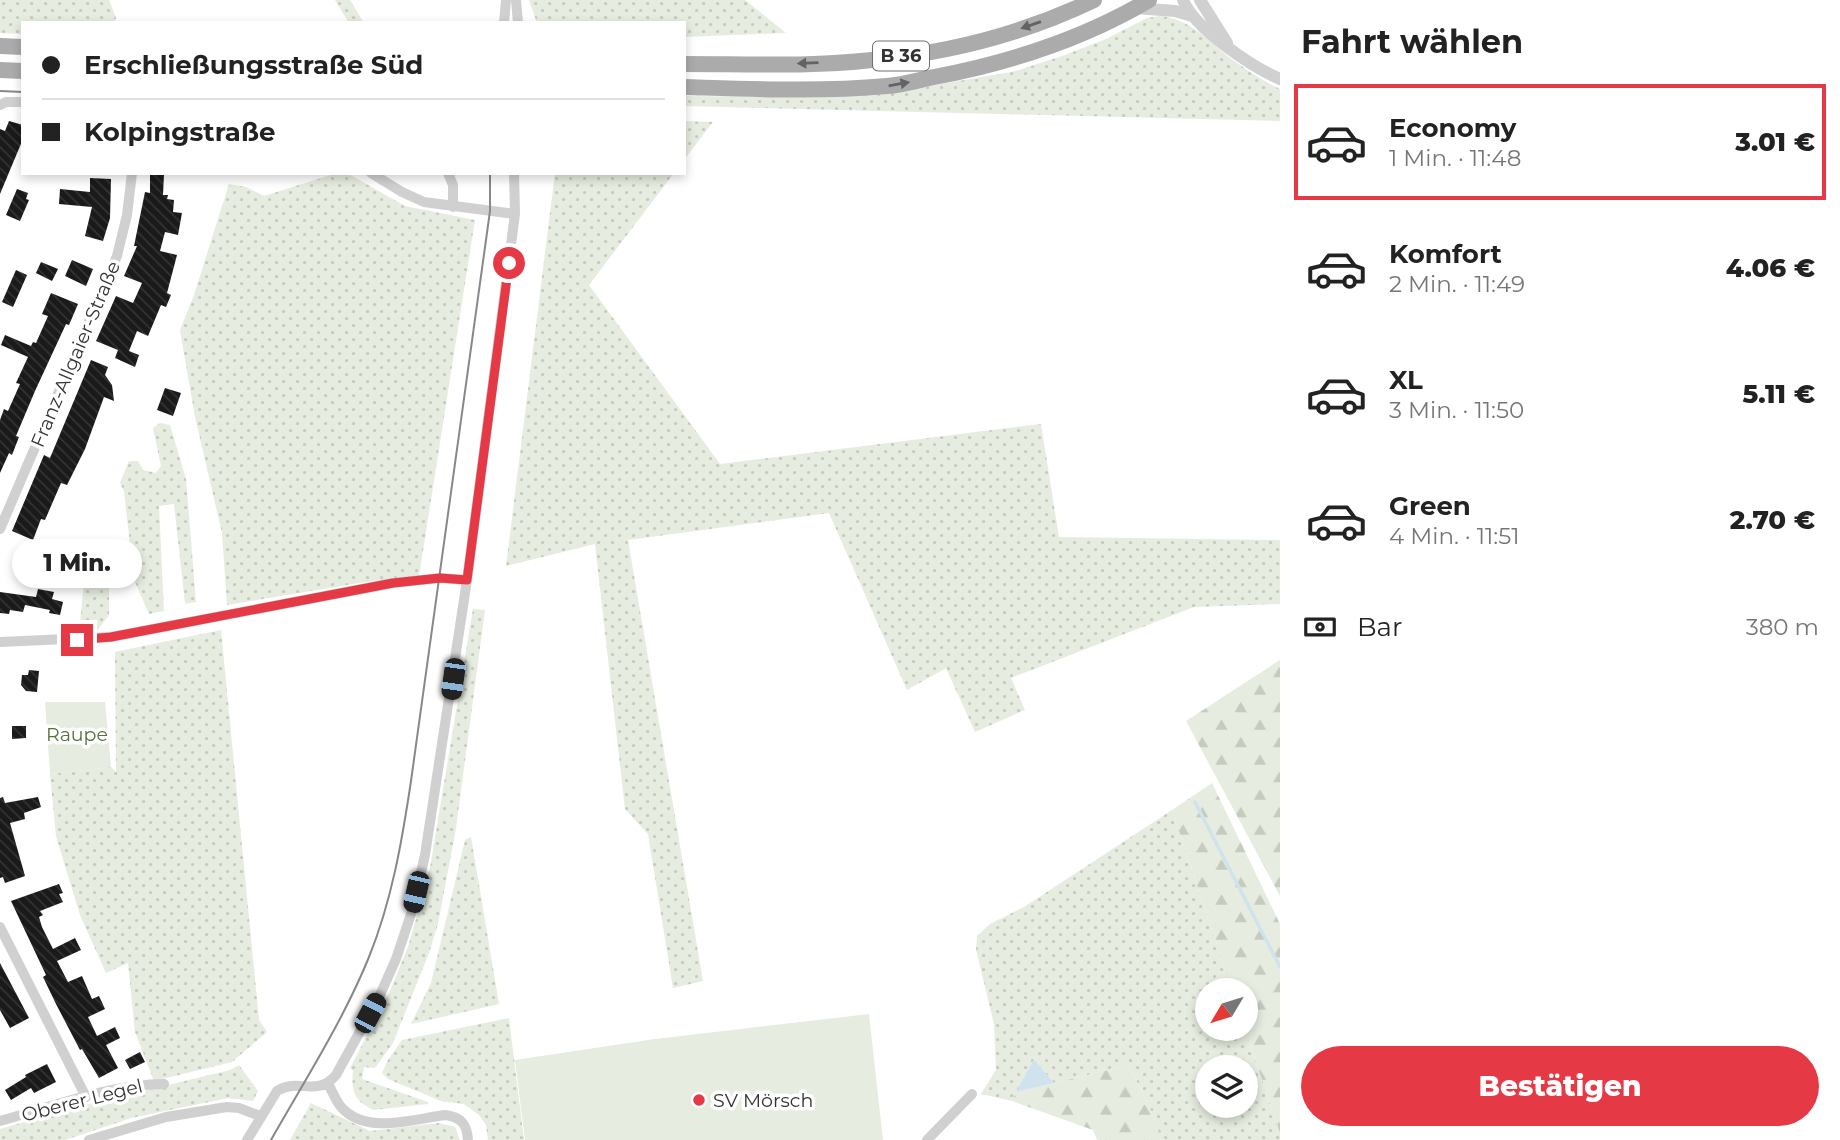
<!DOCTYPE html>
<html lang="de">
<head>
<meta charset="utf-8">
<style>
  :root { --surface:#fff; --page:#f2f2f2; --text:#222; --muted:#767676; --line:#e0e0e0; --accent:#e63946 }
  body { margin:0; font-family:Montserrat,sans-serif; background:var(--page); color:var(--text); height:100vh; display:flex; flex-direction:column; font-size:26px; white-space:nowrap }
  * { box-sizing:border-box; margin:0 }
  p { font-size:23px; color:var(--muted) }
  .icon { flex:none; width:38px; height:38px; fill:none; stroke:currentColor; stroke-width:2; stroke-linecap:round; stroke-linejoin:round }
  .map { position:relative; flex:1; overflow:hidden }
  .sheet { display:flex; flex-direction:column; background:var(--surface); width:560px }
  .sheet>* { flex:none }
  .banner { position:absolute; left:21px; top:21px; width:665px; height:154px; border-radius:0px; box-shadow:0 4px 10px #0003; display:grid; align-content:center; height:154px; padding:0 21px; background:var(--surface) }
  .needle { width:46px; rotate:232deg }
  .controls { position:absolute; left:1195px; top:978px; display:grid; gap:14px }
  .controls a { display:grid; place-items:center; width:63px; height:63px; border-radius:50%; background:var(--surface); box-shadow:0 4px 10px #0003; font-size:35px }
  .end { position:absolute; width:32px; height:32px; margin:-16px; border:9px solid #e63946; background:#fff; box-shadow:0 0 0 4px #fff }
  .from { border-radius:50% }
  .bubble { position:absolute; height:49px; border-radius:24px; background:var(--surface); box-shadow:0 4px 10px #0003; font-size:23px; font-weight:800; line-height:49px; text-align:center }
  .car { position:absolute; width:21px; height:42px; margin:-21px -10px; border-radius:9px; box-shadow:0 0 5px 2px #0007; background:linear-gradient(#222 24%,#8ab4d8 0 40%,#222 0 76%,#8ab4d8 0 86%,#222 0) }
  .banner b { display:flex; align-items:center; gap:24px; height:66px; font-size:26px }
  .banner b+b { border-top:2px solid var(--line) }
  .banner i { width:18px; height:18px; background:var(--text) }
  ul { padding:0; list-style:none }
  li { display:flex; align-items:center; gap:21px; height:116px; margin:0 14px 10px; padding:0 7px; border:4px solid transparent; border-radius:0px }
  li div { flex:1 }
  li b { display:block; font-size:26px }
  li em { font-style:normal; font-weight:800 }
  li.selected { border-color:var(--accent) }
  li>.icon { width:63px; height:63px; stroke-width:1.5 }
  h2 { padding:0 21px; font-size:32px; line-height:84px }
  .pay { display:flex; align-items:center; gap:18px; height:77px; padding:0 21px; font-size:26px }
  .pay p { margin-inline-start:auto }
  .cta { display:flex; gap:14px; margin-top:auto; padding:14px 21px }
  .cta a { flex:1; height:80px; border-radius:42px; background:var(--accent); color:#fff; font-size:28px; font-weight:800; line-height:80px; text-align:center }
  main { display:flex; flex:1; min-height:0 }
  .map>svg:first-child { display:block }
  .grass { fill:url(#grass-dots); fill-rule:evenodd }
  .forest { fill:url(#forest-firs) }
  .park { fill:#e6ecdf }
  .water { fill:#cfe2ee }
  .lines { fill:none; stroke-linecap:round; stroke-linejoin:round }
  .stream { stroke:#cfe2ee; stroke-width:3.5 }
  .building { fill:url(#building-back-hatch) }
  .minor { stroke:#d0d0d0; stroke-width:10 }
  .tertiary { stroke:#d0d0d0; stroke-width:12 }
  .primary { stroke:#ababab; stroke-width:16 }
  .tram { stroke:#888; stroke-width:2 }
  .oneway { fill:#636363 }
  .route { stroke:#e63946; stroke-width:9 }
  .poi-dot { fill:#e63946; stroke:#fff; stroke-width:2.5 }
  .labels { text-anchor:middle; stroke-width:7; stroke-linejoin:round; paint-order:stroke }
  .shield { fill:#fff; stroke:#707070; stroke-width:2 }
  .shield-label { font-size:18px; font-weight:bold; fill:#333 }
  .street-label { font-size:19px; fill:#333; stroke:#fff }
  .park-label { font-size:19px; fill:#56703f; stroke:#fff }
  .poi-label { font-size:19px; fill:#333; stroke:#fff; text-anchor:start }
</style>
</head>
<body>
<main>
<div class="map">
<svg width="1280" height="1140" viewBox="0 0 1280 1140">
  <defs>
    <pattern id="grass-dots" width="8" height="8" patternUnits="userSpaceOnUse" patternTransform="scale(1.75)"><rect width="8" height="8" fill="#e6ecdf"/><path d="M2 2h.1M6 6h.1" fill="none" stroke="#c6cbc0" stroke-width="1.8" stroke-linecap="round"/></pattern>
    <pattern id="forest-firs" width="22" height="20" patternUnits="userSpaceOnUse" patternTransform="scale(1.75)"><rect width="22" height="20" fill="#e6ecdf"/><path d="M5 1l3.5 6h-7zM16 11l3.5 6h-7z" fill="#c6cbc0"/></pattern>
    <pattern id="building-back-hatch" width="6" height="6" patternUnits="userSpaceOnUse" patternTransform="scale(1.75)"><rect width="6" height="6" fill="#1a1a1a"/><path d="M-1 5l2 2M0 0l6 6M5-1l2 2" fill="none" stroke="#333"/></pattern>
  </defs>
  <rect width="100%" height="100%" fill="#fff"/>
  <path class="grass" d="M0,0H109L116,18L115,23H23V34L0,33Z
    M335,0H350L364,23H349Z
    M529,0H745L786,33L684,37V23H537Z
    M1159,16C1189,17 1210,43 1233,60C1248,71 1263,81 1280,89V121L684,106V96L801,97L916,88L1012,72L1062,56L1106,39L1147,18Z
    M684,121L713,122L684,160Z
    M337,173H347L405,206L475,220L419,576L359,583L227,605L222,533L195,417L180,330L194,295L229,184L246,187L264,196Z
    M555,173H674L589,285L720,464L1041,424L1059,537L1280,540V604L1194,607L1011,678L1025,710L975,732L946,668L907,690L829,513L628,540L703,981L673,988L648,834L625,809L595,544L506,566Z
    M160,423L170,425L186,479L196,602L185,604L174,504L159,506L164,611L149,614L134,580L124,491L120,483L129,461H138L143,470L156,473L161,466L153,428Z
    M100,540L109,577V615L97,631L79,634L85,571L93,542Z
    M473,609L485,610L456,828L438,924L429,953L393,1043L375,1068L364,1067L362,1079L428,1102V1104L373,1110C354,1100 351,1092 353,1071L350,1068L390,991L409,944L430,868Z
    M221,630L259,1020L267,1032L232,1062L154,1081L135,1032L128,963L106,973L80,915L56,836L50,774L111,767L116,772L115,652Z
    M1172,810L1232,990H1208V1029H1245L1280,1133V1140H1165L1129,1065L1054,1083L1034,1059L1012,1101L981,1094L996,1070L994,1024L976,950L977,936L990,924L1024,907ZM1208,1068H1246V1106H1208Z
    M471,837L499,1004L411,1024L431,983L465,840Z
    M509,1018L524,1140H488L486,1125L479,1115L464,1104L441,1101L388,1079L382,1073L388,1060L402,1040Z
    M239,1065L258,1091L253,1101L228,1098L131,1118L65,1140H0V1129L65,1110L230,1070Z
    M311,1103L370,1131L439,1123L455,1127L460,1140H290Z"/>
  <path class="forest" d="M1280,660V896L1186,721Z
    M1212,783L1280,924V1133L1245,1029L1246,990H1232L1172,810Z
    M1129,1065L1165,1140H1097L1093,1130L1012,1101L1016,1092Z"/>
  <path class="park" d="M45,702H105L111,767L50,774Z
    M869,1014L883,1140H525L515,1060L655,1039Z"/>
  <path class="water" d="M1034,1059L1054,1083L1016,1092Z"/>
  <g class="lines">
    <path class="stream" d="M1195,802L1280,967"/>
  </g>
  <path class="building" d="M9,121L23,125V139L0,194V129L5,131Z
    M150,173L164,174L163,195H168L167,199L174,200L173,212L182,213L178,235L165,232L160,251L177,255L167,293L171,295L166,307L161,305L148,336L137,331L129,351L139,355L135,367L115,358L118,350L96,341L116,296L133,303L142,283L124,276L137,246H134L145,192L150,193Z
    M90,178L111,179L110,218L103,241L85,236L92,207L59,204L60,189L90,192Z
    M17,189L28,193L26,199L29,200L20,221L6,215Z
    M72,260L93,269L86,286L65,276Z
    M41,262L58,269L52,281L36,273Z
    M16,270L27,275L13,307L2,302Z
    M51,293L78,304L69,325L66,324L35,391L16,436L19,437L12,455L9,453L0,473V420L4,409L8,411L20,384L16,383L28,357L1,345L5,335L31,346L33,342L36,343L48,316L42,314Z
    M91,360L108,367L105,375L112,385L114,401L104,397L85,449L67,485L61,483L45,520L41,519L33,540L12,531L44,455L50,458Z
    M165,388L181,393L173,416L157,410Z
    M38,589L54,592L52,599L63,602L60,615L49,613L50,610L25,605L23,612L10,610L9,614L0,613V592L36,597Z
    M29,670L39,671L37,692L26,691L21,685L22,675H28Z
    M12,726H26V738L12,739Z
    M3,797L5,803L38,797L41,807L24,813L25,819L10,823L25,876L5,883L3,877L0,878V798Z
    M59,884L63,893L59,894L63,902L40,911L43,915L39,917L42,927L53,949L75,938L81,950L57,961L68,982L82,976L92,999L99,996L105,1009L88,1017L97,1036L115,1027L120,1038L106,1045L118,1068L99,1078L82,1049L80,1050L56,1004L43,977L46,975L11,901Z
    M0,963L29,1018L10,1028L0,1010Z
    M140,1052L145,1062L130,1069L125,1060Z
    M47,1064L56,1082L34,1093L31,1088L11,1100L5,1090L26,1077L25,1075Z"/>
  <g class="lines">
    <path class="minor" d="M516,0L518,23
      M504,23L506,0
      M0,105L6,102H23
      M371,173L402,192L424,202L515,214
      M448,173L453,185V207
      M0,529L117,256L127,215L132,173
      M0,642L111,637L393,583L440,578L467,580
      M0,927L86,1097
      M328,1084C333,1092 336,1102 342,1108C367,1135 414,1119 445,1115C461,1117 467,1124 468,1140
      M0,1121C51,1107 111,1084 164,1084
      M89,1140L166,1117L227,1107L239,1108L260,1116
      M247,1140L277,1091C299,1077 316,1098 336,1075L380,995L396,959L412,911L425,855L467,580L515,214L514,173
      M927,1140L972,1094"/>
    <path class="tertiary" d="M1183,0C1194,28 1252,67 1280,79
      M1200,0L1227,43
      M1136,8L1175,11L1192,16"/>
    <path class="primary" d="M0,46L23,47
      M684,64C747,64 810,67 872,60C948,53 1025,33 1094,0
      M0,70L23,71
      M684,87C752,89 820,92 887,86C903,85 919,80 934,77C1008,63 1083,39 1149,0"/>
    <path class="tram" d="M0,91L23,92
      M271,1140C305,1080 343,1021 369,957C392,900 402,841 411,781L490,211V173"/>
  </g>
  <defs><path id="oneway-solid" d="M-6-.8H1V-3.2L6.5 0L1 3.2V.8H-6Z" transform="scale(1.75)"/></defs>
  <g class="oneway">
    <use href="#oneway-solid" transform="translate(1031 25) rotate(161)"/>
    <use href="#oneway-solid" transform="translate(808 63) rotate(178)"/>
    <use href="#oneway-solid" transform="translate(899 84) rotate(-10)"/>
  </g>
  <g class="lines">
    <path class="route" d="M77,640L111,637L393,583L440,578L467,580L509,263"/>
  </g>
  <circle class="poi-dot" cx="699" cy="1100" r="7"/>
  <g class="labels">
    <rect class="shield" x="873" y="41.5" width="56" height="29" rx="5"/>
    <g class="shield-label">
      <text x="901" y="62">B 36</text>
    </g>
    <g class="street-label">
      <text transform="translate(75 354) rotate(-67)" y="7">Franz-Allgaier-Straße</text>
      <text transform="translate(82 1100) rotate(-14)" y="7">Oberer Legel</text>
    </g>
    <g class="park-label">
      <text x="77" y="741">Raupe</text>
    </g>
    <g class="poi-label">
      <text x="713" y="1107">SV Mörsch</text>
    </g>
  </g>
</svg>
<div class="controls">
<a><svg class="needle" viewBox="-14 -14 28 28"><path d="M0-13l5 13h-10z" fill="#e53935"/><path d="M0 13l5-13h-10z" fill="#767676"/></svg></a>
<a><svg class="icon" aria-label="layers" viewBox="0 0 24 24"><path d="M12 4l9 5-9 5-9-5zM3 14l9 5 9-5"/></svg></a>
</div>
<i class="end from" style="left:509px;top:263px"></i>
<i class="end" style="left:77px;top:640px"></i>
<div class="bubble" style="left:12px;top:539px;width:130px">1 Min.</div>
<i class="car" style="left:453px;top:679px;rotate:188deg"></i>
<i class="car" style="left:416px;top:892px;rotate:193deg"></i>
<i class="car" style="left:370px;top:1013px;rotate:28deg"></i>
<div class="banner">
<b><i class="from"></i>Erschließungsstraße Süd</b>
<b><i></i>Kolpingstraße</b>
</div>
</div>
<section class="sheet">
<h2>Fahrt wählen</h2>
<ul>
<li class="selected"><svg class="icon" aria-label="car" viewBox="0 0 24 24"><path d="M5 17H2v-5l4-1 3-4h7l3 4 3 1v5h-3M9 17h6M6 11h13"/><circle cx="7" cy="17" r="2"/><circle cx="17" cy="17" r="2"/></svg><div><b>Economy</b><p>1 Min. · 11:48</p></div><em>3.01 €</em></li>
<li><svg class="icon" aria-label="car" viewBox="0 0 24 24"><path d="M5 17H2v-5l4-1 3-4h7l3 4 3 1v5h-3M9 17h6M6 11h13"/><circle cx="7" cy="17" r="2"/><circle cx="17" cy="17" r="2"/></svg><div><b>Komfort</b><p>2 Min. · 11:49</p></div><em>4.06 €</em></li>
<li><svg class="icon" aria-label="car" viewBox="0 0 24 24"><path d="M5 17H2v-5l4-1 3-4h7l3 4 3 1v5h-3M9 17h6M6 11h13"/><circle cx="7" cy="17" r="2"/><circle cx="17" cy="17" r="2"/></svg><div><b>XL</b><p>3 Min. · 11:50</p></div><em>5.11 €</em></li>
<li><svg class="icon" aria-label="car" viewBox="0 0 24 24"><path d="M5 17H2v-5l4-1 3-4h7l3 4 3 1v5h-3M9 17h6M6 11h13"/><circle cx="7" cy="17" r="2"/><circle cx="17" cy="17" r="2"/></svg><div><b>Green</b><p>4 Min. · 11:51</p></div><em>2.70 €</em></li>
</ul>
<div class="pay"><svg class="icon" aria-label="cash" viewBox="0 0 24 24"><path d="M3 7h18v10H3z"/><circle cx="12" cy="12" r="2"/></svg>Bar<p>380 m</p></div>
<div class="cta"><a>Bestätigen</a></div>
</section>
</main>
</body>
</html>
